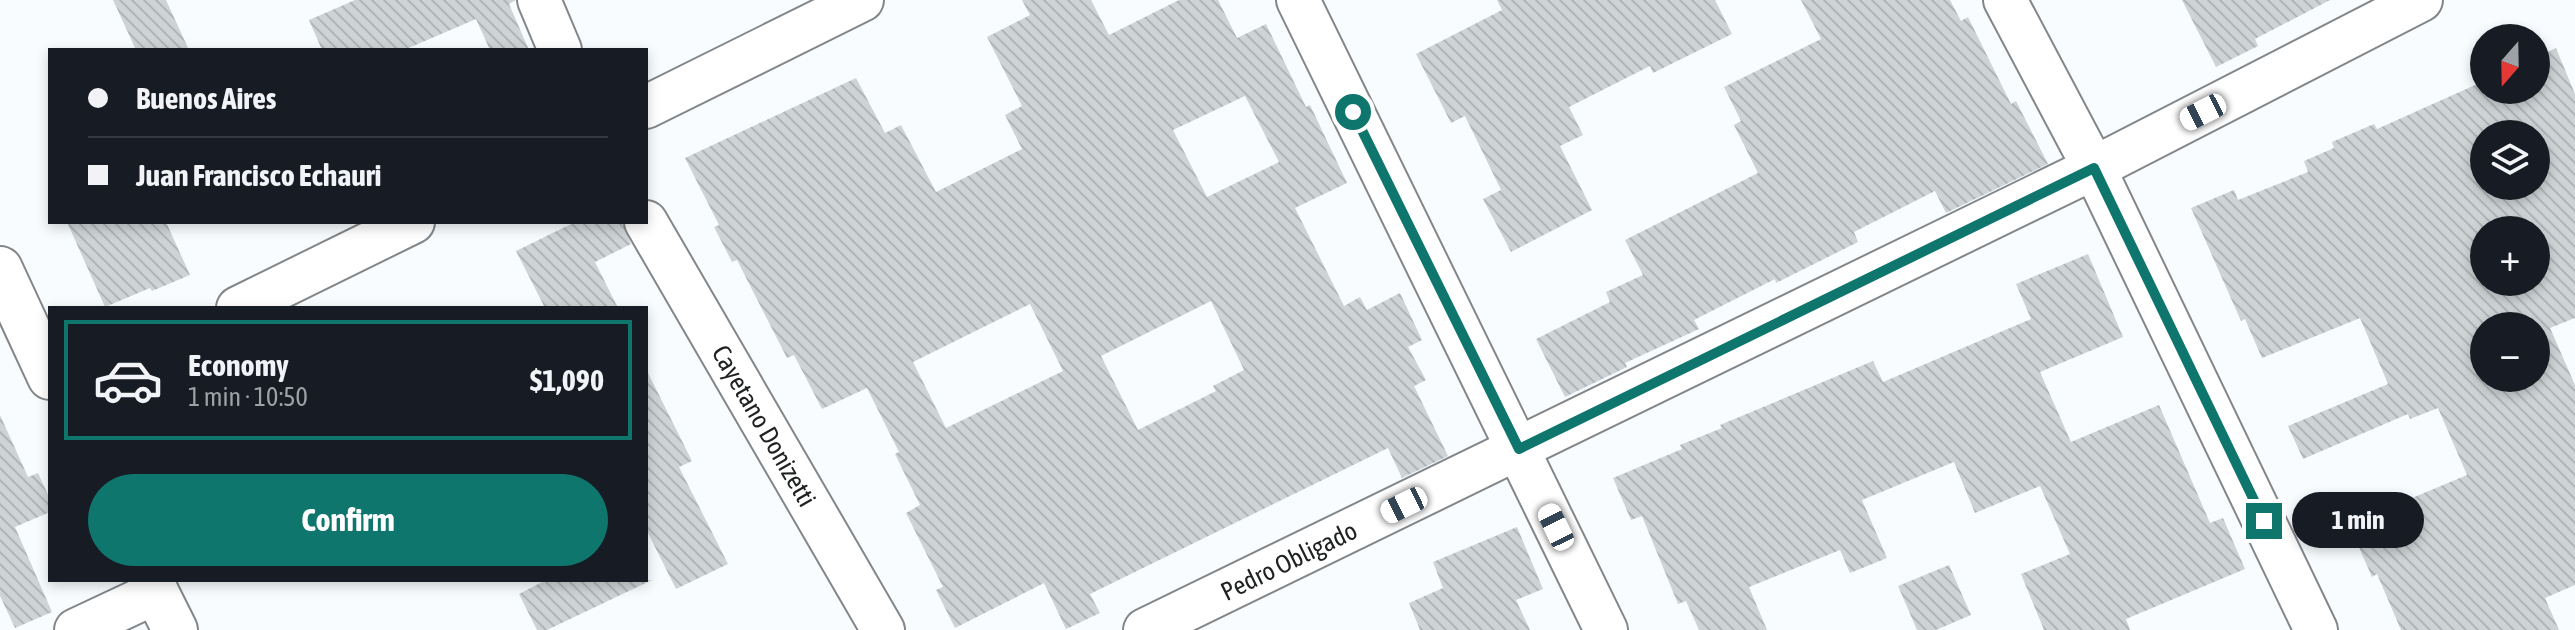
<!DOCTYPE html>
<html lang="en">
<head>
<meta charset="utf-8">
<style>
  :root { --surface:#171b24; --page:#242831; --text:#f1f3f6; --muted:#9ea1a6; --line:#363941; --accent:#0f766e }
  body { margin:0; font-family:"Asap Condensed",sans-serif; background:var(--page); color:var(--text); height:100vh; display:flex; flex-direction:column; font-size:30px; white-space:nowrap }
  * { box-sizing:border-box; margin:0 }
  p { font-size:26px; color:var(--muted) }
  .icon { flex:none; width:44px; height:44px; fill:none; stroke:currentColor; stroke-width:2; stroke-linecap:round; stroke-linejoin:round }
  .map { position:relative; flex:1; overflow:hidden }
  .drawer { position:absolute; left:48px; top:306px; width:600px; height:276px; display:flex; flex-direction:column; background:var(--surface); border-radius:0px; box-shadow:0 4px 12px #0003 }
  .drawer>* { flex:none }
  .banner { position:absolute; left:48px; top:48px; width:600px; height:176px; border-radius:0px; box-shadow:0 4px 12px #0003; display:grid; align-content:center; height:176px; padding:0 40px; background:var(--surface) }
  .needle { width:52px; rotate:200deg }
  .controls { position:absolute; left:2470px; top:24px; display:grid; gap:16px }
  .controls a { display:grid; place-items:center; width:80px; height:80px; border-radius:50%; background:var(--surface); box-shadow:0 4px 12px #0003; font-size:40px }
  .end { position:absolute; width:36px; height:36px; margin:-18px; border:10px solid #0f766e; background:#fff; box-shadow:0 0 0 4px #fff }
  .from { border-radius:50% }
  .bubble { position:absolute; height:56px; border-radius:28px; background:var(--surface); box-shadow:0 4px 12px #0003; font-size:26px; font-weight:700; line-height:56px; text-align:center }
  .car { position:absolute; width:24px; height:48px; margin:-24px -12px; border-radius:10px; box-shadow:0 0 6px 2px #0007; background:linear-gradient(#fff 24%,#345 0 40%,#fff 0 76%,#345 0 86%,#fff 0) }
  .banner b { display:flex; align-items:center; gap:28px; height:76px; font-size:30px }
  .banner b+b { border-top:2px solid var(--line) }
  .banner i { width:20px; height:20px; background:var(--text) }
  ul { padding:14px 0 0; list-style:none }
  li { display:flex; align-items:center; gap:24px; height:120px; margin:0 16px 12px; padding:0 24px; border:4px solid transparent; border-radius:0px }
  li div { flex:1 }
  li b { display:block; font-size:30px }
  li em { font-style:normal; font-weight:700 }
  li.selected { border-color:var(--accent) }
  li>.icon { width:72px; height:72px; stroke-width:1.5 }
  .primary-button { display:flex; gap:16px; margin-top:auto; padding:16px 40px }
  .primary-button a { flex:1; height:92px; border-radius:48px; background:var(--accent); color:#fff; font-size:32px; font-weight:700; line-height:92px; text-align:center }
  .map>svg:first-child { display:block }
  .building { fill:url(#building-back-hatch); fill-rule:evenodd }
  .lines { fill:none; stroke-linecap:round; stroke-linejoin:round }
  .street-casing { stroke:#83878a; stroke-width:46 }
  .secondary-casing { stroke:#83878a; stroke-width:48 }
  .street { stroke:#fff; stroke-width:42 }
  .secondary { stroke:#fff; stroke-width:44 }
  .route { stroke:#0f766e; stroke-width:10 }
  .labels { text-anchor:middle; stroke-width:6; stroke-linejoin:round; paint-order:stroke }
  .street-label { font-size:26px; fill:#1f2122; stroke:#fff }
</style>
</head>
<body>
<div class="map">
<svg width="2575" height="630" viewBox="0 0 2575 630">
  <defs>
    <pattern id="building-back-hatch" width="6" height="6" patternUnits="userSpaceOnUse" patternTransform="scale(2)"><rect width="6" height="6" fill="#ced4d6"/><path d="M-1 5l2 2M0 0l6 6M5-1l2 2" fill="none" stroke="#b0b6b7"/></pattern>
  </defs>
  <rect width="100%" height="100%" fill="#f8fcff"/>
  <path class="building" d="M113,0H166L189,50H136Z
    M355,0H516L509,4L529,50H490L476,19L404,50H322L309,20Z
    M1022,0H1091L1109,35L1179,0H1218L1237,38L1266,24L1306,107L1310,105L1347,183L1295,208L1344,306L1360,297L1367,310L1400,293L1422,340L1408,347L1426,380L1414,386L1448,456L1402,478L1388,448L1090,594L1100,613L1066,629L1044,583L955,628L936,590L943,587L906,513L920,505L895,454L899,452L867,388L822,409L794,355L787,358L737,260L732,262L714,227L719,225L685,158L856,78L885,133L901,125L936,192L1022,149L1005,115L1022,106L987,37L1030,15ZM1245,96L1279,162L1207,197L1173,130ZM1211,301L1244,370L1213,386L1216,391L1138,430L1101,356ZM1030,304L1063,371L946,428L913,362Z
    M1497,0H1715L1732,34L1653,73L1650,66L1569,107L1583,135L1560,146L1592,210L1511,252L1483,199L1501,190L1465,116L1451,123L1416,54L1502,10Z
    M1801,0H1950L1961,21L1968,17L2011,104L2016,101L2048,164L1946,213L1935,191L1854,232L1858,242L1776,283L1775,279L1694,320L1699,329L1625,363L1627,367L1565,397L1536,339L1610,302L1606,292L1643,275L1625,240L1758,173L1734,125L1741,121L1724,87L1821,39Z
    M2182,0H2330L2255,39L2258,46L2216,67Z
    M2556,48L2575,94V318L2550,328L2575,385V585L2545,598L2559,630H2401L2377,574L2372,577L2354,536L2416,508L2412,498L2467,475L2438,408L2410,419L2408,414L2303,459L2288,426L2388,384L2360,318L2262,358L2245,319L2241,321L2191,208L2234,190L2238,200L2308,172L2304,161L2334,148L2332,142L2374,124L2377,129L2484,81V90H2536V57ZM2484,134H2536V186H2484ZM2484,230H2536V282H2484ZM2484,326H2536V378H2484Z
    M67,222H166L190,275L152,291L150,288L105,307Z
    M575,222H622L631,244L595,262L618,308H545L516,251Z
    M2088,254L2123,337L2040,372L2071,442L2159,405L2210,523L2223,518L2245,569L2126,619L2130,630H2044L2021,574L2070,554L2040,486L1975,513L1954,462L1862,500L1887,558L1850,573L1840,550L1749,587L1767,630H1699L1686,601L1678,604L1642,516L1631,520L1613,478L1682,449L1680,445L1722,428L1720,425L1873,361L1883,382L2031,319L2016,284Z
    M646,369L692,461L679,467L728,564L676,589L646,529Z
    M0,415L28,477L38,473L50,499V512L15,527L52,612L15,628L0,596Z
    M1517,527L1543,589L1516,600L1530,630H1420L1409,603L1443,588L1433,562Z
    M1949,565L1971,615L1936,630H1917L1898,586Z
    M546,580H652L547,630H537L519,594Z"/>
  <g class="lines">
    <defs>
      <path id="street" d="M539,0L560,50
        M1298,0L1606,630
        M2005,0L2094,168L2316,630
        M646,107L862,0
        M646,222L883,630
        M238,308L413,222
        M76,630L157,592
        M1145,630L2094,168L2421,0"/>
      <path id="secondary" d="M0,269L50,377
        M150,580L175,630"/>
    </defs>
    <use href="#street" class="street-casing"/>
    <use href="#secondary" class="secondary-casing"/>
    <use href="#street" class="street"/>
    <use href="#secondary" class="secondary"/>
  </g>
  <g class="lines">
    <path class="route" d="M1353,112L1519,449L2094,168L2264,521"/>
  </g>
  <g class="labels">
    <g class="street-label">
      <text transform="translate(764 426) rotate(60)" y="9">Cayetano Donizetti</text>
      <text transform="translate(1289 561) rotate(-26)" y="9">Pedro Obligado</text>
    </g>
  </g>
</svg>
<div class="controls">
<a><svg class="needle" viewBox="-14 -14 28 28"><path d="M0-13l5 13h-10z" fill="#e53935"/><path d="M0 13l5-13h-10z" fill="#9ea1a6"/></svg></a>
<a><svg class="icon" aria-label="layers" viewBox="0 0 24 24"><path d="M12 4l9 5-9 5-9-5zM3 14l9 5 9-5"/></svg></a>
<a>+</a>
<a>−</a>
</div>
<i class="end from" style="left:1353px;top:112px"></i>
<i class="end" style="left:2264px;top:521px"></i>
<div class="bubble" style="left:2292px;top:492px;width:132px">1 min</div>
<i class="car" style="left:2203px;top:112px;rotate:243deg"></i>
<i class="car" style="left:1404px;top:505px;rotate:244deg"></i>
<i class="car" style="left:1556px;top:527px;rotate:334deg"></i>
<div class="banner">
<b><i class="from"></i>Buenos Aires</b>
<b><i></i>Juan Francisco Echauri</b>
</div>
<section class="drawer">
<ul>
<li class="selected"><svg class="icon" aria-label="car" viewBox="0 0 24 24"><path d="M5 17H2v-5l4-1 3-4h7l3 4 3 1v5h-3M9 17h6M6 11h13"/><circle cx="7" cy="17" r="2"/><circle cx="17" cy="17" r="2"/></svg><div><b>Economy</b><p>1 min · 10:50</p></div><em>$1,090</em></li>
</ul>
<div class="primary-button"><a>Confirm</a></div>
</section>
</div>
</body>
</html>
